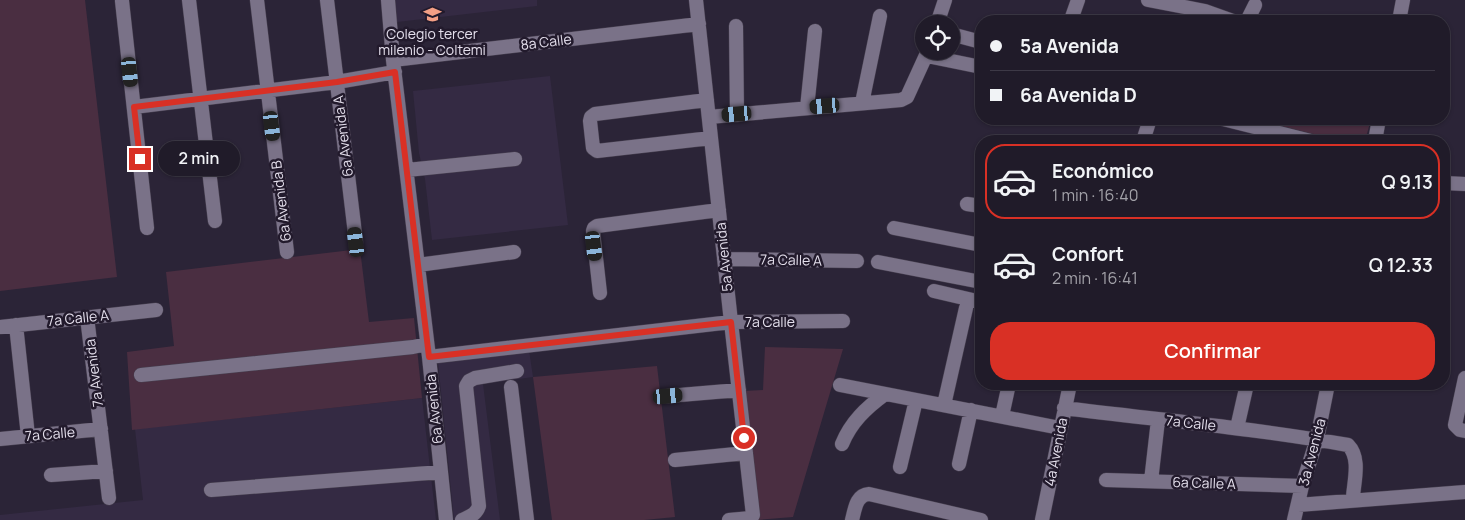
<!DOCTYPE html>
<html lang="es">
<head>
<meta charset="utf-8">
<style>
  :root { --surface:#201b29; --page:#282431; --text:#f1f3f6; --muted:#a2a1a8; --line:#3d3946; --accent:#d93025 }
  body { margin:0; font-family:Manrope,sans-serif; background:var(--page); color:var(--text); height:100vh; display:flex; flex-direction:column; font-size:19px; white-space:nowrap }
  * { box-sizing:border-box; margin:0 }
  p { font-size:16px; color:var(--muted) }
  .icon { flex:none; width:28px; height:28px; fill:none; stroke:currentColor; stroke-width:2; stroke-linecap:round; stroke-linejoin:round }
  .map { position:relative; flex:1; overflow:hidden }
  .panel { position:absolute; left:975px; top:135px; width:475px; height:255px; display:flex; flex-direction:column; background:var(--surface); border-radius:20px; box-shadow:0 1px 4px #0004,0 0 0 1px var(--line) }
  .panel>* { flex:none }
  .banner { position:absolute; left:975px; top:15px; width:475px; height:110px; border-radius:20px; box-shadow:0 1px 4px #0004,0 0 0 1px var(--line); display:grid; align-content:center; height:110px; padding:0 15px; background:var(--surface) }
  .controls { position:absolute; left:915px; top:15px; display:grid; gap:10px }
  .controls a { display:grid; place-items:center; width:45px; height:45px; border-radius:50%; background:var(--surface); box-shadow:0 1px 4px #0004,0 0 0 1px var(--line); font-size:25px }
  .end { position:absolute; width:22px; height:22px; margin:-11px; border:6px solid #d93025; background:#fff; box-shadow:0 0 0 2px #fff }
  .from { border-radius:50% }
  .bubble { position:absolute; height:35px; border-radius:18px; background:var(--surface); box-shadow:0 1px 4px #0004,0 0 0 1px var(--line); font-size:16px; font-weight:600; line-height:35px; text-align:center }
  .car { position:absolute; width:15px; height:30px; margin:-15px -8px; border-radius:6px; box-shadow:0 0 4px 1px #0007; background:linear-gradient(#222 24%,#8ab4d8 0 40%,#222 0 76%,#8ab4d8 0 86%,#222 0) }
  .banner b { display:flex; align-items:center; gap:18px; height:48px; font-size:19px }
  .banner b+b { border-top:1px solid var(--line) }
  .banner i { width:12px; height:12px; background:var(--text) }
  ul { padding:9px 0 0; list-style:none }
  li { display:flex; align-items:center; gap:15px; height:75px; margin:0 10px 8px; padding:0 5px; border:2px solid transparent; border-radius:20px }
  li div { flex:1 }
  li b { display:block; font-size:19px }
  li em { font-style:normal; font-weight:600 }
  li.active { border-color:var(--accent) }
  li>.icon { width:45px; height:45px; stroke-width:1.5 }
  .button { display:flex; gap:10px; margin-top:auto; padding:10px 15px }
  .button a { flex:1; height:58px; border-radius:20px; background:var(--accent); color:#fff; font-size:20px; font-weight:600; line-height:58px; text-align:center }
  .map>svg:first-child { display:block }
  .built { fill:#342a43 }
  .green { fill:#4a2e41 }
  .lines { fill:none; stroke-linecap:round; stroke-linejoin:round }
  .minor-casing { stroke:#463f4f; stroke-width:15 }
  .minor { stroke:#7a7288; stroke-width:14 }
  .route { stroke:#d93025; stroke-width:6 }
  .labels { text-anchor:middle; stroke-width:5; stroke-linejoin:round; paint-order:stroke }
  .poi-label { font-size:14px; fill:#e4dfec; stroke:#221a2c }
  .street-label { font-size:14px; fill:#e4dfec; stroke:#221a2c }
</style>
</head>
<body>
<div class="map">
<svg width="1465" height="520" viewBox="0 0 1465 520">
  <rect width="100%" height="100%" fill="#2b2437"/>
  <path class="built" d="M395,0H537V6L397,22Z
    M550,76L568,225L432,240L425,179L419,153L413,91Z
    M529,350L533,377L483,384L500,520H454L438,362Z
    M422,398L436,520H0V515L143,500L135,429Z"/>
  <path class="green" d="M0,0H85L117,277L0,291Z
    M1283,119H1371L1365,141H1342L1281,126Z
    M360,249L369,322L414,318L422,398L132,430L127,352L174,346L166,272Z
    M765,347L843,349L793,517L757,520L744,391L763,390Z
    M657,366L675,517L644,520H552L533,377Z"/>
  <g class="lines">
    <defs>
      <path id="minor" d="M189,0L215,221
        M257,0L287,252
        M327,0L356,242
        M388,0L393,60L429,357L446,520
        M696,0L731,322L753,515L751,518L729,520
        M1148,0L1205,11L1233,21
        M122,1L147,228
        M1072,17L1078,0
        M1247,21L1255,5
        M1399,21L1403,0
        M937,24L945,0
        M736,26L737,115
        M951,34L981,42
        M927,56L981,67
        M393,60L699,24
        M707,100L595,114L591,117L590,121L593,148L597,151L711,138
        M862,103L880,16
        M134,107L337,82L395,72
        M807,108L815,31
        M709,117L901,100L907,97L928,51
        M1223,119L1311,141
        M1143,141L1150,119
        M1375,141L1379,119
        M407,170L515,159
        M1444,183L1465,184
        M967,204L981,206
        M894,228L981,245
        M724,259L857,261
        M878,262L981,282
        M418,265L514,252
        M934,291L981,302
        M600,293L593,231L594,228L597,226L719,210
        M87,317L109,498
        M16,325L28,436
        M0,327L156,310
        M429,357L731,322L843,321
        M141,375L413,347L427,344
        M1465,378L1455,425L1460,430L1465,431
        M840,385L1060,428
        M511,387L527,520
        M668,396L739,390
        M944,405L966,308
        M1064,408C1159,420 1254,428 1348,445C1361,458 1354,481 1353,497
        M1002,416L1009,384
        M1237,428L1247,384
        M0,439L101,429
        M842,444C851,422 866,408 885,394
        M675,460L746,453
        M959,464L971,410
        M900,467L916,400
        M51,475L106,471
        M1106,480L1302,486
        M1151,481L1158,420
        M211,490L441,472
        M1298,505L1465,492
        M462,520C470,516 476,515 479,506L466,386L469,381L475,378L517,371
        M852,520C855,509 856,495 869,494L981,520
        M1042,520L1070,384
        M1294,520L1302,486L1317,439L1328,384"/>
    </defs>
    <use href="#minor" class="minor-casing"/>
    <use href="#minor" class="minor"/>
  </g>
  <g class="lines">
    <path class="route" d="M140,159L134,107L337,82L395,72L429,357L731,322L744,438"/>
  </g>
  <defs>
    <symbol id="school-bare" viewBox="-9 -9 18 18"><path d="M0-5L7-2L0 1L-7-2ZM-4 1L0 2.5L4 1V4Q0 6-4 4Z" fill="#f39f85" stroke="#221a2c" stroke-width="2.5" paint-order="stroke"/></symbol>
  </defs>
  <g fill-rule="evenodd">
    <use href="#school-bare" x="420" y="2" width="25" height="25"/>
  </g>
  <g class="labels">
    <g class="poi-label">
      <text x="432" y="39">Colegio tercer<tspan x="432" dy="16">milenio - Coltemi</tspan></text>
    </g>
    <g class="street-label">
      <text transform="translate(546 42) rotate(-7)" y="5">8a Calle</text>
      <text transform="translate(343 136) rotate(-97)" y="5">6a Avenida A</text>
      <text transform="translate(281 201) rotate(-97)" y="5">6a Avenida B</text>
      <text transform="translate(724 257) rotate(-96)" y="5">5a Avenida</text>
      <text transform="translate(791 260) rotate(1)" y="5">7a Calle A</text>
      <text transform="translate(78 318) rotate(-6)" y="5">7a Calle A</text>
      <text x="770" y="327">7a Calle</text>
      <text transform="translate(94 373) rotate(-97)" y="5">7a Avenida</text>
      <text transform="translate(434 409) rotate(-96)" y="5">6a Avenida</text>
      <text transform="translate(1191 423) rotate(6)" y="5">7a Calle</text>
      <text transform="translate(50 434) rotate(-5)" y="5">7a Calle</text>
      <text transform="translate(1056 452) rotate(-79)" y="5">4a Avenida</text>
      <text transform="translate(1312 452) rotate(-75)" y="5">3a Avenida</text>
      <text transform="translate(1204 483) rotate(2)" y="5">6a Calle A</text>
    </g>
  </g>
</svg>
<div class="controls">
<a><svg class="icon" aria-label="locate" viewBox="0 0 24 24"><circle cx="12" cy="12" r="6"/><path d="M12 2v4M12 18v4M2 12h4M18 12h4"/></svg></a>
</div>
<i class="end from" style="left:744px;top:438px"></i>
<i class="end" style="left:140px;top:159px"></i>
<div class="bubble" style="left:158px;top:141px;width:82px">2 min</div>
<i class="car" style="left:130px;top:72px;rotate:174deg"></i>
<i class="car" style="left:825px;top:106px;rotate:265deg"></i>
<i class="car" style="left:737px;top:114px;rotate:265deg"></i>
<i class="car" style="left:272px;top:126px;rotate:173deg"></i>
<i class="car" style="left:356px;top:242px;rotate:353deg"></i>
<i class="car" style="left:594px;top:246px;rotate:173deg"></i>
<i class="car" style="left:668px;top:396px;rotate:85deg"></i>
<div class="banner">
<b><i class="from"></i>5a Avenida</b>
<b><i></i>6a Avenida D</b>
</div>
<section class="panel">
<ul>
<li class="active"><svg class="icon" aria-label="car" viewBox="0 0 24 24"><path d="M5 17H2v-5l4-1 3-4h7l3 4 3 1v5h-3M9 17h6M6 11h13"/><circle cx="7" cy="17" r="2"/><circle cx="17" cy="17" r="2"/></svg><div><b>Económico</b><p>1 min · 16:40</p></div><em>Q 9.13</em></li>
<li><svg class="icon" aria-label="car" viewBox="0 0 24 24"><path d="M5 17H2v-5l4-1 3-4h7l3 4 3 1v5h-3M9 17h6M6 11h13"/><circle cx="7" cy="17" r="2"/><circle cx="17" cy="17" r="2"/></svg><div><b>Confort</b><p>2 min · 16:41</p></div><em>Q 12.33</em></li>
</ul>
<div class="button"><a>Confirmar</a></div>
</section>
</div>
</body>
</html>
